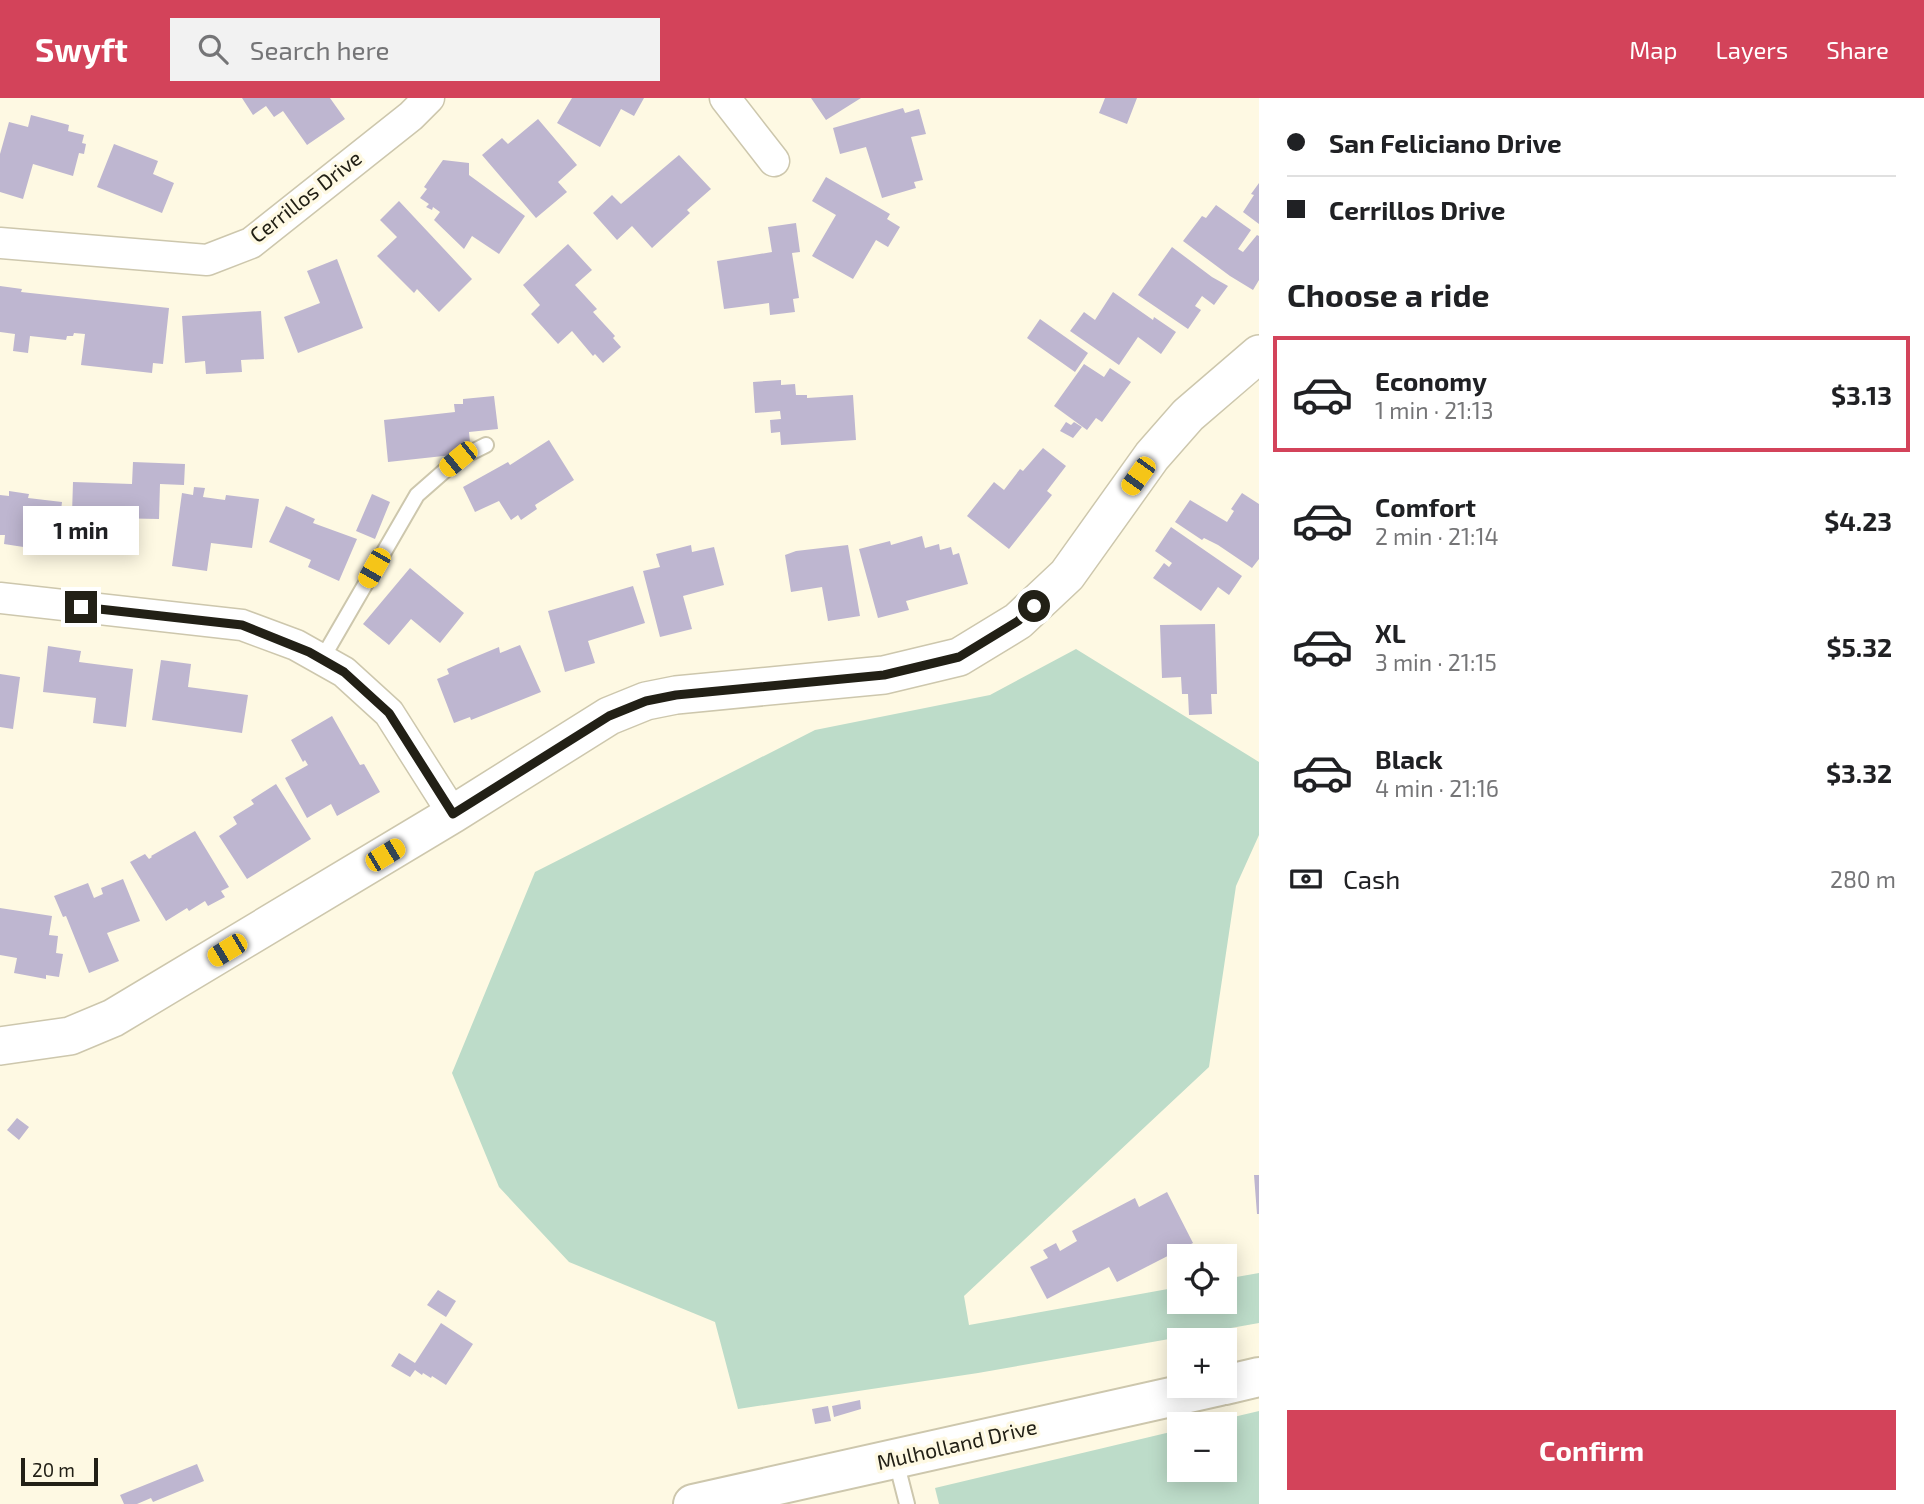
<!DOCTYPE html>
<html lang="en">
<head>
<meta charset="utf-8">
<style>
  :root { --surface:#fff; --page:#f2f2f2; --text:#202124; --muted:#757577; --line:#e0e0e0; --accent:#d3435a }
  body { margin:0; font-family:"Exo 2",sans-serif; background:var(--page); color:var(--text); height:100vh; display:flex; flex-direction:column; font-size:26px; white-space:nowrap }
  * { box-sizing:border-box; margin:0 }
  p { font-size:23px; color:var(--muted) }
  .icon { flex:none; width:38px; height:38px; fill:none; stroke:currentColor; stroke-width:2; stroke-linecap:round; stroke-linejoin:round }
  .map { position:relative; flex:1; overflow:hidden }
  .panel { display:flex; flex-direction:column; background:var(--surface); width:665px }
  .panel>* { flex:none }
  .guide { display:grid; align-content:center; height:154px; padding:0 28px; background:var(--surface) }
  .fabs { position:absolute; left:1167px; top:1146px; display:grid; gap:14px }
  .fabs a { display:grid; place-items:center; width:70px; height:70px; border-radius:0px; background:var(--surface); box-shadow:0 4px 18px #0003; font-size:35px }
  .scale { position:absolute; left:21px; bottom:18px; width:77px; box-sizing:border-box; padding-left:7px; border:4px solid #222016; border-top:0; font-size:19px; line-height:24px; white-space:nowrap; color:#222016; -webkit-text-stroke:5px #fef9e3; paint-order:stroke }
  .end { position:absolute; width:32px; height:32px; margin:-16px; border:9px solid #222016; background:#fff; box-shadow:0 0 0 4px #fff }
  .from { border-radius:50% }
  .bubble { position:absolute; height:49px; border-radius:0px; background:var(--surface); box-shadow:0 4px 18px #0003; font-size:23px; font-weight:700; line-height:49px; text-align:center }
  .car { position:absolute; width:21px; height:42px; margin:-21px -10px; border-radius:9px; box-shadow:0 0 5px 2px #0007; background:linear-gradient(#f5c518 24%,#345 0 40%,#f5c518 0 76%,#345 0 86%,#f5c518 0) }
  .guide b { display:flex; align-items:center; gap:24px; height:66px; font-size:26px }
  .guide b+b { border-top:2px solid var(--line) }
  .guide i { width:18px; height:18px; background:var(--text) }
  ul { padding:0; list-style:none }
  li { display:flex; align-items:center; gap:21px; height:116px; margin:0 14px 10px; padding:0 14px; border:4px solid transparent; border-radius:0px }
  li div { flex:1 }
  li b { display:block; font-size:26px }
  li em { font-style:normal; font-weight:700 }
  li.current { border-color:var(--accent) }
  li>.icon { width:63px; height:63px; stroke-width:1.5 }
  h2 { padding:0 28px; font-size:32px; line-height:84px }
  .pay { display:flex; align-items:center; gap:18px; height:77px; padding:0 28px; font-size:26px }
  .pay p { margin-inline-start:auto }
  .cta { display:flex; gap:14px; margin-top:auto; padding:14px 28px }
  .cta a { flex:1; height:80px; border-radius:0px; background:var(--accent); color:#fff; font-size:28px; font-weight:700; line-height:80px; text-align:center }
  header { display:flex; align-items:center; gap:42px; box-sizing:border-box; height:98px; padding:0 35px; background:var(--accent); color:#fff }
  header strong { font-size:33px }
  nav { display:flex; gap:38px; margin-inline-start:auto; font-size:24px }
  .search { width:490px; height:63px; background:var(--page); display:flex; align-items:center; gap:18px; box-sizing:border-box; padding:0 24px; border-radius:0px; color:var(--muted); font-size:26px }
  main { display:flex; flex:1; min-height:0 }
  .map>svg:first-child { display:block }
  .green { fill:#bddcc9 }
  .building { fill:#beb6d0 }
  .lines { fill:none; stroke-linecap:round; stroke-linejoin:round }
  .service-casing { stroke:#cdc7ad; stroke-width:18 }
  .minor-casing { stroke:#cdc7ad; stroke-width:33 }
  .tertiary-casing { stroke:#cdc7ad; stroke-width:40 }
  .secondary-casing { stroke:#cdc7ad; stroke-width:42 }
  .service { stroke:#fff; stroke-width:14 }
  .minor { stroke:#fff; stroke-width:30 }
  .tertiary { stroke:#fff; stroke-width:37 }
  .secondary { stroke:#fff; stroke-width:38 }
  .route { stroke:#222016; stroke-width:9 }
  .labels { text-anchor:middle; stroke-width:7; stroke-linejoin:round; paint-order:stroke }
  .street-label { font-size:21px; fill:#222016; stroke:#fef9e3 }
</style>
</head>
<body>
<header>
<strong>Swyft</strong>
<div class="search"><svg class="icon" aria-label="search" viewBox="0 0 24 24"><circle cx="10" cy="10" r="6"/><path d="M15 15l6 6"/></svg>Search here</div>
<nav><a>Map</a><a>Layers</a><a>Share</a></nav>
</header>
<main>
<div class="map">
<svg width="1259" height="1406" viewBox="0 0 1259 1406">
  <rect width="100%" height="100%" fill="#fef9e3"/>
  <path class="green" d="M1076,551L1259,664V737L1236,788L1209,969L964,1198L969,1227L1179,1189L1180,1204H1225V1181L1259,1175V1225L978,1275L738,1311L715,1224L569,1164L499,1089L452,975L535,774L815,632L990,597Z
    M1259,1313V1406H939L935,1390L1179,1332L1180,1372H1225V1326H1204Z"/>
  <path class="building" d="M242,0H330L345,21L307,47L283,13L274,19L266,8L253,17Z
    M572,0H644L634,18L621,11L600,49L557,25Z
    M811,0H861L826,22Z
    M1105,0H1137L1127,26L1099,15Z
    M903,10L905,15L919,11L926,36L911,39L923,82L914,84L916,90L882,100L866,49L840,56L833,30Z
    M31,17L69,27L68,33L84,37L82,45L86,46L84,56L79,55L73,78L33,66L23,101L0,94V56L9,24L28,29Z
    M538,21L577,67L558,84L567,94L536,120L482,57L502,40L508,46Z
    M114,46L158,63L153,76L174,85L162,115L97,89Z
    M679,57L711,91L687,112L690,115L652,150L632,128L617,142L593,115L612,97L621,106Z
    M443,62L469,65V77L525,118L499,156L472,138L464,151L434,122L440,114L433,109L432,112L426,109L429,106L420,100L427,91L424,89Z
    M826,79L890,116L887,121L900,129L888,149L876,142L853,181L812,158L836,117L812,103Z
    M1259,85V126L1243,114L1254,97L1251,96Z
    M399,103L472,181L439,214L417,191L414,195L377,158L397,139L380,122Z
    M1216,107L1251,132L1238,151L1243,154L1257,137L1259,138V182L1253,192L1230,178L1183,143L1202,118L1206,120Z
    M796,125L800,154L792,155L799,200L793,201L795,214L770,217L769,205L724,211L717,163L772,154L768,129Z
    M568,146L592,172L575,187L597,211L593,214L615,238L613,240L621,249L603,265L595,256L593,258L572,233L558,246L531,216L540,207L523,187Z
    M1172,149L1212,179L1228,188L1214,207L1202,198L1195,208L1201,212L1188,231L1138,197Z
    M337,161L363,230L298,255L284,219L320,205L307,173Z
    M0,188L22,191L21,194L169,210L163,266L153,265L152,275L81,267L85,236L74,235L73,238H67L66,242L30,238L28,255L13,253L15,236L0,234Z
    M1113,194L1153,222L1154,219L1176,234L1161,256L1138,239L1119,267L1070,233L1084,214L1095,222Z
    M261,213L264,261L241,262L242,274L206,276L205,263L185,265L182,218Z
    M1040,221L1088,255L1075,274L1027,240Z
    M1084,266L1104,279L1110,270L1131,284L1102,324L1096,320L1087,332L1054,308Z
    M781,282V287L795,286L796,297H807V300L853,297L856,342L781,347L780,334L771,335L770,322L781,321L780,313L755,315L753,284Z
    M494,298L498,331L469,334L471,355L388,364L384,322L455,314L454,306H463V301Z
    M1066,324L1071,327L1074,324L1082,329L1073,340L1060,333Z
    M549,342L574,382L535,407L537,411L521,422L518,417L511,422L499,403L475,414L463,389L508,364L510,367Z
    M1043,350L1066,368L1047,393L1052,397L1009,451L967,418L994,384L1004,392L1020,371L1023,373Z
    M133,364L185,366L184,387L160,386L159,421L109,420V455H91L92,416H72L73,384L132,386Z
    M194,389L205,390L203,399L225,402L226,397L259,401L252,450L211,445L207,473L172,468L182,395L193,397Z
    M9,393L29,396L28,400L62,404L56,454L4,446L5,437H0V397L9,398Z
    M1242,395L1259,406V461L1252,470L1218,447L1204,440L1202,442L1175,424L1190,402L1227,424L1234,413L1231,411Z
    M372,396L390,404L375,441L356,433Z
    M286,408L315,421L313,425L357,441L339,483L308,469L311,462L269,444Z
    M1171,429L1242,478L1229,497L1218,489L1201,513L1153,480L1164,465L1169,469L1172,465L1155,453Z
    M922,438L925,450L939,446L940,452L951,449L953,457L959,455L968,486L906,503L909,512L878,520L859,451L890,443L891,447Z
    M691,447L692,454L714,449L724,487L683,498L692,531L660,539L643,473L660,469L656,456Z
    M848,447L860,518L828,523L822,489L791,494L785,457L796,453Z
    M410,470L464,515L440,545L411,521L389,547L363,526Z
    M633,488L645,525L588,543L595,565L565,574L548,513Z
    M1215,526L1217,596H1211L1212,616L1189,617L1188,596H1182L1181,579L1162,580L1160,527Z
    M520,547L541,594L471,622L470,619L454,625L437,581L449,576L447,571L458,566L499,549L500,555Z
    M48,548L81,553L79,564L133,571L126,629L93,625L96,600L43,594Z
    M161,562L191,566L188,589L248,597L242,635L152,622Z
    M0,576L20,579L13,631L0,629Z
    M332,618L360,667L364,666L380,694L337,718L331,706L307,720L285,680L308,667L305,662L303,664L291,642Z
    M276,686L311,741L247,781L219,738L237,726L233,719L254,706L251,702Z
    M195,733L229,789L221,793L225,799L208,808L205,803L189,813L187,810L166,823L130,764L145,756L149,761L152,759L151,758Z
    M123,781L140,823L107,835L119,863L89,875L66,818L63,819L54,798L88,785L94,800L103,796L101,790Z
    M0,810L52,818L49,837L58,838L56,855L63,856L59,879L46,877V881L14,875L17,860L0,857Z
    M17,1020L29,1029L19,1042L7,1032Z
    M1254,1077H1259V1116H1257Z
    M1167,1094L1193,1145L1117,1184L1109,1169L1047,1201L1030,1169L1048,1160L1043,1152L1056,1145L1060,1153L1077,1143L1072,1133L1135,1100L1139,1109Z
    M438,1192L456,1203L446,1219L427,1207Z
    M441,1225L473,1246L446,1287L432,1278L431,1280L423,1275L422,1277L415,1272L410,1279L391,1268L399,1255L415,1265Z
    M860,1302L861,1311L834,1319L832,1308Z
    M828,1308L831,1323L815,1326L812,1311Z
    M197,1366L204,1383L153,1404L151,1400L137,1406H124L120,1397Z"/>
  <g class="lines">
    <defs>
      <path id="service" d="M322,561L417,397L458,361L486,347
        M896,1363L907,1406"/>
      <path id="minor" d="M725,0L774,63
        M0,145L207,162L251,145L411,18L429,0
        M0,500L242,527L296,547L344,574L389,615L453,716"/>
      <path id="tertiary" d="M0,948L70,938L113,920L453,716L609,618L646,603L676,597L884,577L959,559L1018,523L1067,477L1152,358L1188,317L1259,256"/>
      <path id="secondary" d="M1225,1287L1259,1279
        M693,1406L1220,1288"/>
    </defs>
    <use href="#service" class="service-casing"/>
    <use href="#minor" class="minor-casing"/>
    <use href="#tertiary" class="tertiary-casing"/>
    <use href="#secondary" class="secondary-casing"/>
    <use href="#service" class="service"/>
    <use href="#minor" class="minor"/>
    <use href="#tertiary" class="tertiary"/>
    <use href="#secondary" class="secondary"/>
  </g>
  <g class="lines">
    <path class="route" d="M81,509L242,527L309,554L344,574L389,615L453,716L609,618L646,603L676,597L884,577L959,559L1018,523L1034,508"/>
  </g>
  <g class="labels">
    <g class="street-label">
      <text transform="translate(306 99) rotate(-38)" y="7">Cerrillos Drive</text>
      <text transform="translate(957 1347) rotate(-13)" y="7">Mulholland Drive</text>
    </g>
  </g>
</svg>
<div class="fabs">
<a><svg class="icon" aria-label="locate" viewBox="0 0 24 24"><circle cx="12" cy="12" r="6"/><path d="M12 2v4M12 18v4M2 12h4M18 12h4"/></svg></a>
<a>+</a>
<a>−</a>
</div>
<div class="scale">20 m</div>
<i class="end from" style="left:1034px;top:508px"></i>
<i class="end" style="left:81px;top:509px"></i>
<div class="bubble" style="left:23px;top:408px;width:116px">1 min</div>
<i class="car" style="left:458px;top:361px;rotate:231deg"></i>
<i class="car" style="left:1138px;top:378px;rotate:216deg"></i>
<i class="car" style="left:374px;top:470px;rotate:210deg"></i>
<i class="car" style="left:385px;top:757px;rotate:59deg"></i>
<i class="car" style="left:227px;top:852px;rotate:239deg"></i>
</div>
<section class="panel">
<div class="guide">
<b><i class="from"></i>San Feliciano Drive</b>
<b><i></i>Cerrillos Drive</b>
</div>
<h2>Choose a ride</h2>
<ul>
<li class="current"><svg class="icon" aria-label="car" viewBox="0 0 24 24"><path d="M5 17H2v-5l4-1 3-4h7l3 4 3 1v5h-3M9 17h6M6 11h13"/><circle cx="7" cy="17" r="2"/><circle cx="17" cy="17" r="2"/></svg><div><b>Economy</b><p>1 min · 21:13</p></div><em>$3.13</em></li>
<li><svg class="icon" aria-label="car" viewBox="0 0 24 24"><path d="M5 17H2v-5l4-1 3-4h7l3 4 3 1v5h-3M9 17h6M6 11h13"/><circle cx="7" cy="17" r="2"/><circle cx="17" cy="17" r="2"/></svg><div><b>Comfort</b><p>2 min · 21:14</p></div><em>$4.23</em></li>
<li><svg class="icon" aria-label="car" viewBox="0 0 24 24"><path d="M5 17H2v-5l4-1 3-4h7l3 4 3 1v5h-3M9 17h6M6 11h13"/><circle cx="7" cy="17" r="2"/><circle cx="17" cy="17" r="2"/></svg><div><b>XL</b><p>3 min · 21:15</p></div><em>$5.32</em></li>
<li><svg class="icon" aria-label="car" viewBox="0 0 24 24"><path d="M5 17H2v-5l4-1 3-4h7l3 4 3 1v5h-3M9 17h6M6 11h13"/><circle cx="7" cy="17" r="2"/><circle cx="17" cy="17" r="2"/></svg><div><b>Black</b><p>4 min · 21:16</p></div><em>$3.32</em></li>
</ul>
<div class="pay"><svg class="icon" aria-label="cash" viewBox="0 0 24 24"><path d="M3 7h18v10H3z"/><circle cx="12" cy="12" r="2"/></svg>Cash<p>280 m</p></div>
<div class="cta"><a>Confirm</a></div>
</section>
</main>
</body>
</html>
